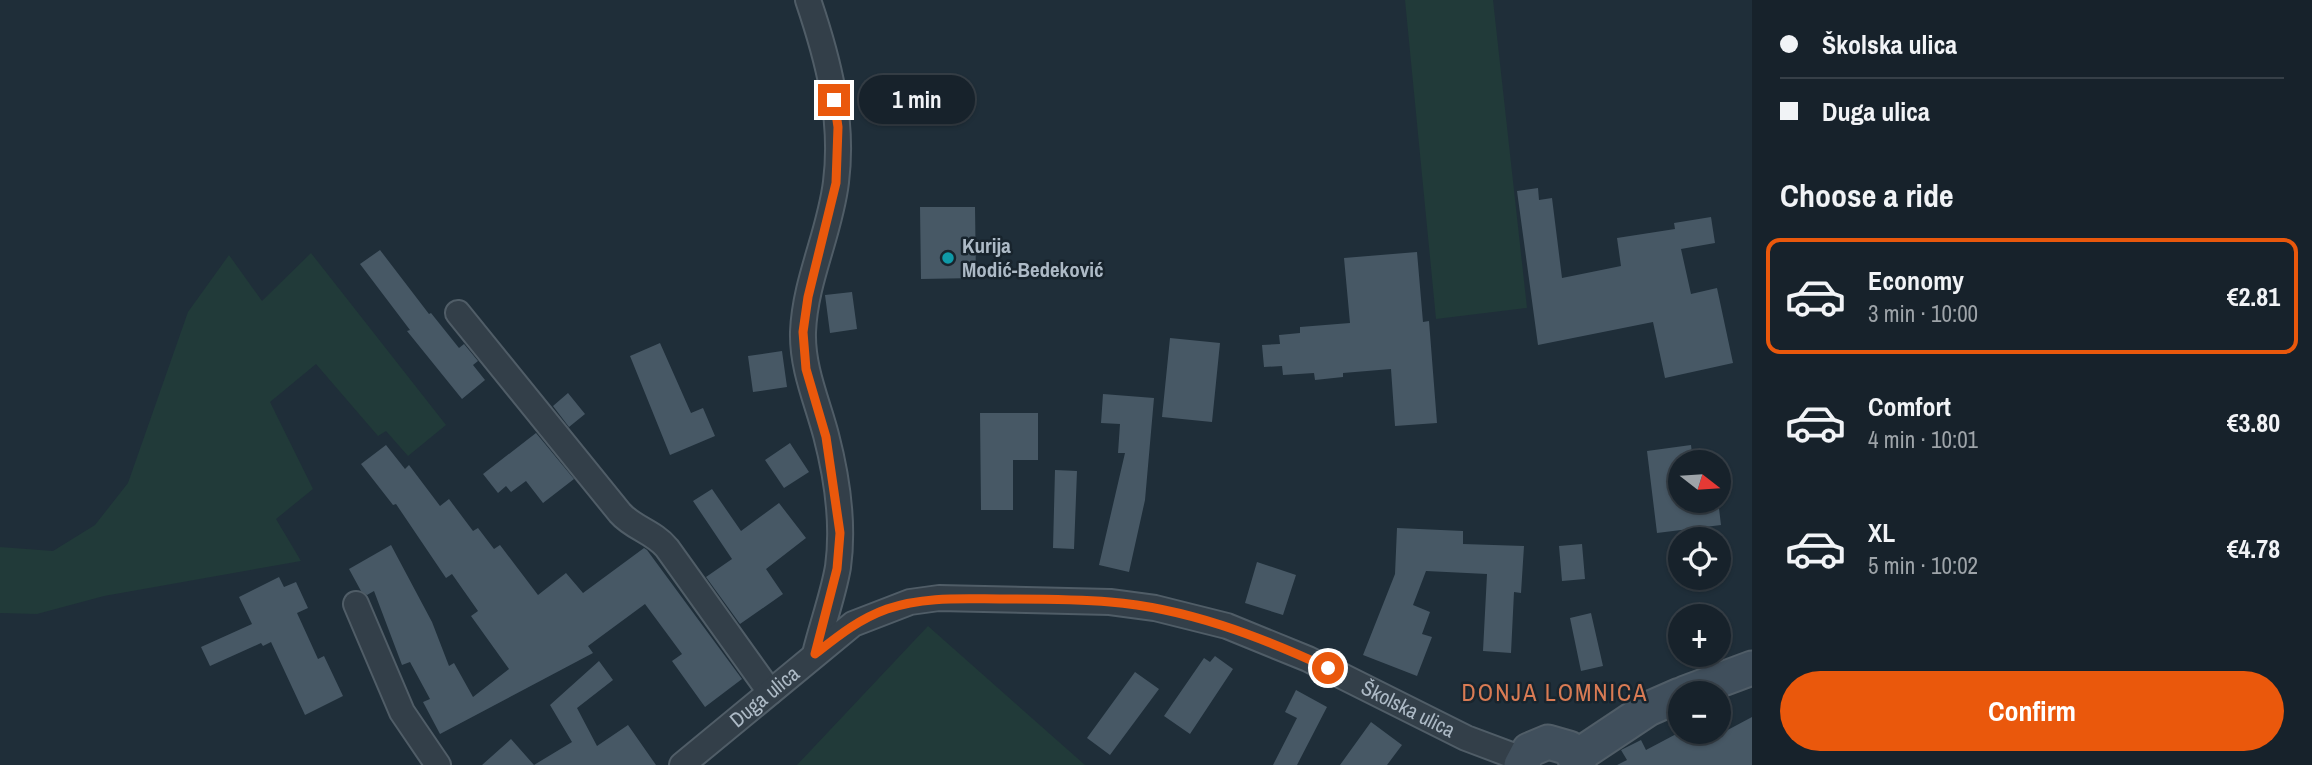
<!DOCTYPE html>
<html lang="en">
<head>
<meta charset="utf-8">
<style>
  :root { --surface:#17222b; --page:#202a33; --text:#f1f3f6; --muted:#9ea4a9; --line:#363f47; --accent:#ea580c }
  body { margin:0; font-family:"Archivo Narrow",sans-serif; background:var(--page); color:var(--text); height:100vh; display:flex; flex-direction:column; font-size:26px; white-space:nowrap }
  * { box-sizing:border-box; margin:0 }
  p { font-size:23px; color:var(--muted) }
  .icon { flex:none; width:38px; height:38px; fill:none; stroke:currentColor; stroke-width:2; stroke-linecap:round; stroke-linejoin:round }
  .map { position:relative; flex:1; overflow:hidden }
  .drawer { display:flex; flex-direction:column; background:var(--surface); width:560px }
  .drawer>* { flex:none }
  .hud { display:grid; align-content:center; height:154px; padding:0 28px; background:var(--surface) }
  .needle { width:46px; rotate:107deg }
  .fabs { position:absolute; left:1668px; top:450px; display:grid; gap:14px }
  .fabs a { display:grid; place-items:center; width:63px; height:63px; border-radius:50%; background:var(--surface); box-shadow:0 2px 5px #0004,0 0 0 2px var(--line); font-size:35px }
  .end { position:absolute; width:32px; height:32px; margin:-16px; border:9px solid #ea580c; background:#fff; box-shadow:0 0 0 4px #fff }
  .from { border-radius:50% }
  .bubble { position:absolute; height:49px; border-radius:24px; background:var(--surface); box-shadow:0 2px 5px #0004,0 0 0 2px var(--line); font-size:23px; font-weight:700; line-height:49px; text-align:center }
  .hud b { display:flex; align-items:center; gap:24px; height:66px; font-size:26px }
  .hud b+b { border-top:2px solid var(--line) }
  .hud i { width:18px; height:18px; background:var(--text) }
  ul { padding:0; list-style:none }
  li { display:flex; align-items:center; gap:21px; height:116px; margin:0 14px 10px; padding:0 14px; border:4px solid transparent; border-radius:14px }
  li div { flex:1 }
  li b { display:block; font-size:26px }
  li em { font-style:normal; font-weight:700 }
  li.selected { border-color:var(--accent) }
  li>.icon { width:63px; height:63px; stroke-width:1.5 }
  h2 { padding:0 28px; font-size:32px; line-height:84px }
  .action { display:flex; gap:14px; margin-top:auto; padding:14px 28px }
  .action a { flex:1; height:80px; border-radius:42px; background:var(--accent); color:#fff; font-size:28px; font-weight:700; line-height:80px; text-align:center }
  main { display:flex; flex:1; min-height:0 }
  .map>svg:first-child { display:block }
  .green { fill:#213a39 }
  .building { fill:#475865 }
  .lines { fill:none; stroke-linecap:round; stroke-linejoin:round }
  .street-casing { stroke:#505d67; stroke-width:28 }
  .secondary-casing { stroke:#505d67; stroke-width:37 }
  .street { stroke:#333f49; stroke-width:24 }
  .secondary { stroke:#404f5c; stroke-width:33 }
  .route { stroke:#ea580c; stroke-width:9 }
  .culture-dot { fill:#0f9aa8; stroke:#18242d; stroke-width:2.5 }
  .labels { text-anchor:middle; stroke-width:5; stroke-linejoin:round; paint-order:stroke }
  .poi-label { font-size:21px; font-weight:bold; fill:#adbac6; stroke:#18242d; text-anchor:start }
  .street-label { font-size:21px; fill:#adbac6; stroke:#18242d }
  .quarter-label { font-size:24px; letter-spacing:2px; fill:#d97b54; stroke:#18242d }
</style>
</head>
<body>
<main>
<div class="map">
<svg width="1752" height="765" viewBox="0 0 1752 765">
  <rect width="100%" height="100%" fill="#1f2e39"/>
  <path class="green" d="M1405,0H1493L1527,308L1436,319Z
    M311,253L446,425L408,456L386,431L378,436L316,364L270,402L313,489L276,519L301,561L104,596L37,614L0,613V547L53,551L95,525L128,483L188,312L229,255L262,301Z
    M928,626L1085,765H797Z"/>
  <path class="building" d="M1538,188L1539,200L1552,198L1562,278L1621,266L1617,238L1675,229L1674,223L1711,217L1715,243L1681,249L1691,294L1717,288L1733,363L1665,378L1653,322L1538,345L1517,191Z
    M920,207H975L976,278L921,279Z
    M380,250L429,314L431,313L459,348L464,344L478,361L473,365L485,380L462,399L407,331L410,330L360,264Z
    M1417,252L1423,322L1429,321L1437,423L1395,426L1391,369L1343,373V377L1315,380L1314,373L1283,375L1282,366L1264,367L1262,345L1280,344L1279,335L1300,333V327L1350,323L1344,258Z
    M852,292L857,329L830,333L825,295Z
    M1170,338L1220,343L1212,422L1162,417Z
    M660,343L691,413L703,408L715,436L670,455L630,356Z
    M782,351L787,387L753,392L748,356Z
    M568,393L585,414L569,427L553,406Z
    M1103,394L1154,398L1145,500L1129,572L1099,565L1125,453H1118L1120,424L1101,423Z
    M980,413H1038V460H1013V510H981Z
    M536,433L574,479L543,503L526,481L511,492L506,486L498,493L483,474Z
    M790,443L809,472L784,488L765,460Z
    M386,445L405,469L409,465L440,506L449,499L473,531L478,528L494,549L500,545L538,595L566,573L583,593L644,548L647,550L742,679L705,707L672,661L682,654L645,604L588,646L593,653L440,734L423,702L430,699L410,662L402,665L374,591L367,595L361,591L349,569L391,545L432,622L449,666L454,663L473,697L509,669L471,616L478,611L452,574L446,578L396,504L393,505L361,464Z
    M1691,445L1693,462H1680V500H1718L1721,525L1657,533L1647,451Z
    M1055,470L1077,471L1074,549L1053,548Z
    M712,489L741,531L779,503L806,538L766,569L783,594L740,624L706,577L732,559L693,501Z
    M1397,528L1463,531V544L1524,546L1521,593L1514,592L1511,653L1483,651L1487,574L1426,571L1413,605L1430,612L1422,634L1432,637L1417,676L1363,655L1395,574Z
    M1582,544L1585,579L1562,581L1559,546Z
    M1257,562L1296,575L1283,615L1245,603Z
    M279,577L284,587L296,582L308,608L297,613L318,659L324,656L343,696L305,715L271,642L263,646L261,643L210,666L201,647L252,624L239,597Z
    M1591,613L1603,666L1581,671L1570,618Z
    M1215,656L1233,669L1190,734L1164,716L1204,658L1210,662Z
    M599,661L613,680L577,708L597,746L628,725L656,765H482L511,739L534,765L572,742L550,705Z
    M1135,672L1159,689L1110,755L1087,738Z
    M1296,690L1327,707L1297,765H1273L1297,718L1285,712Z
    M1752,717V765H1617L1627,760L1621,750L1641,740L1646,750L1680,732L1722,733Z
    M1371,722L1402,745L1387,765H1340Z"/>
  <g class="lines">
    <defs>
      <g id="street">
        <path d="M808,0C828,59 844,119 836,182C830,233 805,280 803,332C802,368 817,401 826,435C837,477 844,523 838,567C833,596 822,625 815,654"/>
        <path d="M458,313L620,513C633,528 654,532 667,548L770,692"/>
        <path d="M356,604L402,712L438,765"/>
        <path id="s1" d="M682,765L853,624L910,602L939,598L1110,602L1155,608L1227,626L1308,659L1466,738L1522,759"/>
      </g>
      <path id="secondary" d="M1685,693L1752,668
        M1576,757L1648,709L1680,695
        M1521,765L1529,750L1548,742L1569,748L1579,765"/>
    </defs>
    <use href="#street" class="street-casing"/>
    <use href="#secondary" class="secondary-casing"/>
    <use href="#street" class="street"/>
    <use href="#secondary" class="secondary"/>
  </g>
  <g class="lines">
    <path class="route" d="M834,100L838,127L836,183L808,297L803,332L806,369L826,437L840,533L837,569L815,654C838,636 859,619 887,609C925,596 964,599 1003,599C1038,599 1074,599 1110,602C1186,608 1259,636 1328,668"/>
  </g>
  <circle class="culture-dot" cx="948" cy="258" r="7"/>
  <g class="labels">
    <g class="poi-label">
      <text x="962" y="253">Kurija<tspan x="962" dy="24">Modić-Bedeković</tspan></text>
    </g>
    <g class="street-label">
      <text dy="7" stroke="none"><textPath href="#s1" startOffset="107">Duga ulica</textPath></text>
      <text dy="7" stroke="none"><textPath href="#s1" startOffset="802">Školska ulica</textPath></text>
    </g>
    <g class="quarter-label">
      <text x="1555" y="701">DONJA LOMNICA</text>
    </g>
  </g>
</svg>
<div class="fabs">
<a><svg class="needle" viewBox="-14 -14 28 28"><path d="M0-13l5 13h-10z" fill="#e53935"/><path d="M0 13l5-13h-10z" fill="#9ea4a9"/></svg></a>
<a><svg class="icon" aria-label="locate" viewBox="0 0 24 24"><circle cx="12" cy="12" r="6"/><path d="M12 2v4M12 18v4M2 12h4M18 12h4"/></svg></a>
<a>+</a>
<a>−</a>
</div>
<i class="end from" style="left:1328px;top:668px"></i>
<i class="end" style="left:834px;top:100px"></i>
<div class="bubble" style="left:859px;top:75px;width:116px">1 min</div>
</div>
<section class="drawer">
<div class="hud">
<b><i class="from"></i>Školska ulica</b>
<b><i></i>Duga ulica</b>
</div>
<h2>Choose a ride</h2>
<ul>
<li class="selected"><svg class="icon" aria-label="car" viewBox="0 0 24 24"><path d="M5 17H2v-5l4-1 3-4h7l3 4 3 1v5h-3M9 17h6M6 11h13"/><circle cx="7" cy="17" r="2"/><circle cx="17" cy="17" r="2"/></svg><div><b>Economy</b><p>3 min · 10:00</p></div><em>€2.81</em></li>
<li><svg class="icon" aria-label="car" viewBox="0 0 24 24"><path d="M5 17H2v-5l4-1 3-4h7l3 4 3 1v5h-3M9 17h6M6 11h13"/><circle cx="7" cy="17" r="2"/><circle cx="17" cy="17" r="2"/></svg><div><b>Comfort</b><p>4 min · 10:01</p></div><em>€3.80</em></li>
<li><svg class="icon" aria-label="car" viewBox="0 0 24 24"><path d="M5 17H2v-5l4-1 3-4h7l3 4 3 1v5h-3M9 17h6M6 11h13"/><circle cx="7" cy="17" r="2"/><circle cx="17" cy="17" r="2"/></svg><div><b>XL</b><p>5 min · 10:02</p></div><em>€4.78</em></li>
</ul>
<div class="action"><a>Confirm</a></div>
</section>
</main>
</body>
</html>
